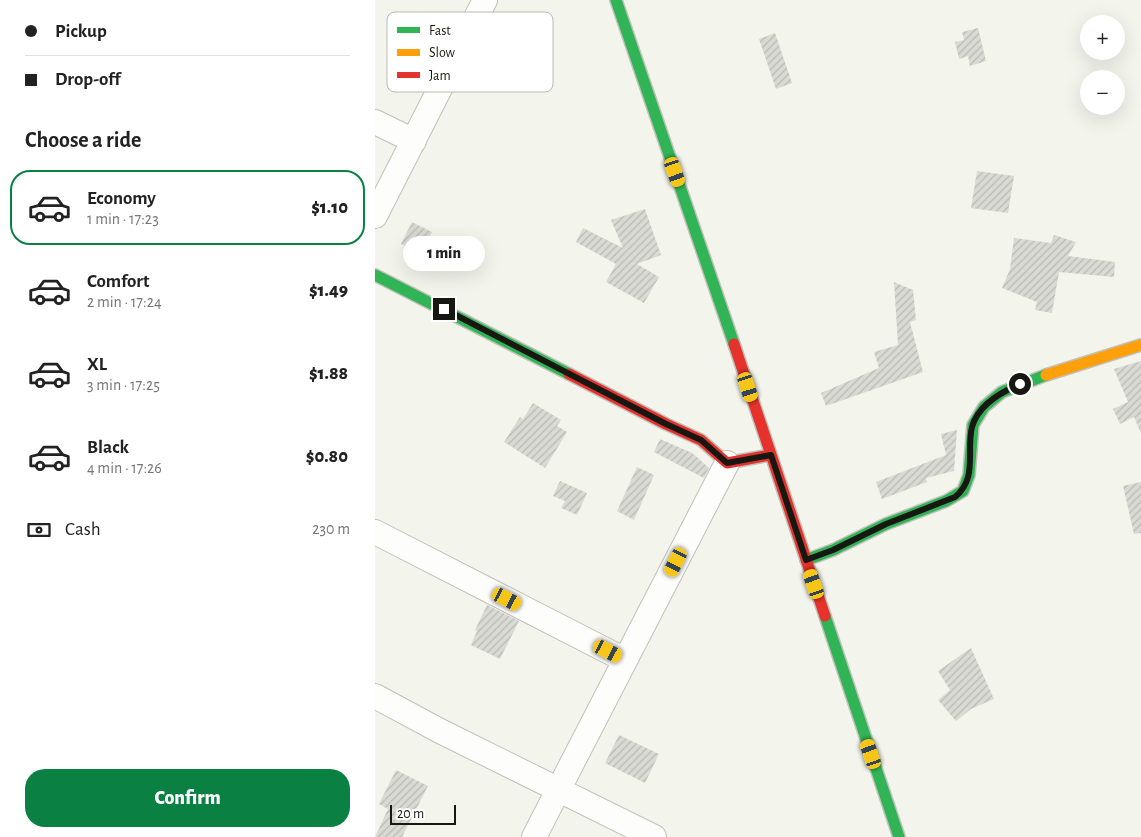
<!DOCTYPE html>
<html lang="en">
<head>
<meta charset="utf-8">
<style>
  :root { --surface:#fff; --page:#f6f6f6; --text:#222; --muted:#767676; --line:#e0e0e0; --accent:#0b8043 }
  body { margin:0; font-family:"Alegreya Sans",sans-serif; background:var(--page); color:var(--text); height:100vh; display:flex; flex-direction:column; font-size:19px; white-space:nowrap }
  * { box-sizing:border-box; margin:0 }
  p { font-size:16px; color:var(--muted) }
  .icon { flex:none; width:28px; height:28px; fill:none; stroke:currentColor; stroke-width:2; stroke-linecap:round; stroke-linejoin:round }
  .map { position:relative; flex:1; overflow:hidden }
  .details { display:flex; flex-direction:column; background:var(--surface); width:375px }
  .details>* { flex:none }
  .guide { display:grid; align-content:center; height:110px; padding:0 25px; background:var(--surface) }
  .fabs { position:absolute; left:705px; top:15px; display:grid; gap:10px }
  .fabs a { display:grid; place-items:center; width:45px; height:45px; border-radius:50%; background:var(--surface); box-shadow:0 5px 20px #0002; font-size:25px }
  .scale { position:absolute; left:15px; bottom:12px; width:66px; box-sizing:border-box; padding-left:5px; border:2px solid #171812; border-top:0; font-size:14px; line-height:18px; white-space:nowrap; color:#171812; -webkit-text-stroke:4px #fff; paint-order:stroke }
  .end { position:absolute; width:22px; height:22px; margin:-11px; border:6px solid #171812; background:#fff; box-shadow:0 0 0 2px #fff }
  .from { border-radius:50% }
  .bubble { position:absolute; height:35px; border-radius:18px; background:var(--surface); box-shadow:0 5px 20px #0002; font-size:16px; font-weight:800; line-height:35px; text-align:center }
  .car { position:absolute; width:15px; height:30px; margin:-15px -8px; border-radius:6px; box-shadow:0 0 4px 1px #0007; background:linear-gradient(#f5c518 24%,#345 0 40%,#f5c518 0 76%,#345 0 86%,#f5c518 0) }
  .guide b { display:flex; align-items:center; gap:18px; height:48px; font-size:19px }
  .guide b+b { border-top:1px solid var(--line) }
  .guide i { width:12px; height:12px; background:var(--text) }
  ul { padding:0; list-style:none }
  li { display:flex; align-items:center; gap:15px; height:75px; margin:0 10px 8px; padding:0 15px; border:2px solid transparent; border-radius:20px }
  li div { flex:1 }
  li b { display:block; font-size:19px }
  li em { font-style:normal; font-weight:800 }
  li.on { border-color:var(--accent) }
  li>.icon { width:45px; height:45px; stroke-width:1.5 }
  h2 { padding:0 25px; font-size:22px; line-height:60px }
  .pay { display:flex; align-items:center; gap:12px; height:55px; padding:0 25px; font-size:19px }
  .pay p { margin-inline-start:auto }
  .action { display:flex; gap:10px; margin-top:auto; padding:10px 25px }
  .action a { flex:1; height:58px; border-radius:20px; background:var(--accent); color:#fff; font-size:20px; font-weight:800; line-height:58px; text-align:center }
  main { display:flex; flex:1; min-height:0 }
  .map>svg:first-child { display:block }
  .building { fill:url(#building-hatch) }
  .lines { fill:none; stroke-linecap:round; stroke-linejoin:round }
  .street-casing { stroke:#c0c1ba; stroke-width:26 }
  .fast-casing { stroke:#c0c1ba; stroke-width:14 }
  .slow-casing { stroke:#c0c1ba; stroke-width:14 }
  .jam-casing { stroke:#c0c1ba; stroke-width:14 }
  .street { stroke:#fdfdfc; stroke-width:24 }
  .fast { stroke:#30b455; stroke-width:11 }
  .slow { stroke:#ff9f0a; stroke-width:11 }
  .jam { stroke:#e5322d; stroke-width:11 }
  .route { stroke:#171812; stroke-width:6 }
  .key { fill:#fff; stroke:#b9bab8; stroke-width:1 }
  .key-label { font-size:14px; fill:#171812 }
</style>
</head>
<body>
<main>
<section class="details">
<div class="guide">
<b><i class="from"></i>Pickup</b>
<b><i></i>Drop-off</b>
</div>
<h2>Choose a ride</h2>
<ul>
<li class="on"><svg class="icon" aria-label="car" viewBox="0 0 24 24"><path d="M5 17H2v-5l4-1 3-4h7l3 4 3 1v5h-3M9 17h6M6 11h13"/><circle cx="7" cy="17" r="2"/><circle cx="17" cy="17" r="2"/></svg><div><b>Economy</b><p>1 min · 17:23</p></div><em>$1.10</em></li>
<li><svg class="icon" aria-label="car" viewBox="0 0 24 24"><path d="M5 17H2v-5l4-1 3-4h7l3 4 3 1v5h-3M9 17h6M6 11h13"/><circle cx="7" cy="17" r="2"/><circle cx="17" cy="17" r="2"/></svg><div><b>Comfort</b><p>2 min · 17:24</p></div><em>$1.49</em></li>
<li><svg class="icon" aria-label="car" viewBox="0 0 24 24"><path d="M5 17H2v-5l4-1 3-4h7l3 4 3 1v5h-3M9 17h6M6 11h13"/><circle cx="7" cy="17" r="2"/><circle cx="17" cy="17" r="2"/></svg><div><b>XL</b><p>3 min · 17:25</p></div><em>$1.88</em></li>
<li><svg class="icon" aria-label="car" viewBox="0 0 24 24"><path d="M5 17H2v-5l4-1 3-4h7l3 4 3 1v5h-3M9 17h6M6 11h13"/><circle cx="7" cy="17" r="2"/><circle cx="17" cy="17" r="2"/></svg><div><b>Black</b><p>4 min · 17:26</p></div><em>$0.80</em></li>
</ul>
<div class="pay"><svg class="icon" aria-label="cash" viewBox="0 0 24 24"><path d="M3 7h18v10H3z"/><circle cx="12" cy="12" r="2"/></svg>Cash<p>230 m</p></div>
<div class="action"><a>Confirm</a></div>
</section>
<div class="map">
<svg width="766" height="837" viewBox="0 0 766 837">
  <defs>
    <pattern id="building-hatch" width="6" height="6" patternUnits="userSpaceOnUse" patternTransform="scale(1.25)"><rect width="6" height="6" fill="#dadad4"/><path d="M-1 1l2-2M0 6l6-6M5 7l2-2" fill="none" stroke="#babab5"/></pattern>
  </defs>
  <rect width="100%" height="100%" fill="#f3f4ec"/>
  <path class="building" d="M603,28L611,61L595,66L593,56L584,59L580,42L589,40L587,32Z
    M400,33L417,83L401,89L384,39Z
    M602,171L639,176L633,213L596,208Z
    M270,209L286,255L262,264L284,277L269,303L231,282L241,264L201,242L208,228L248,248L236,220Z
    M37,222L57,232L46,254L26,244Z
    M679,235L701,242L693,256L740,262L739,277L684,272L677,313L660,310L662,302L627,288L635,269L639,238L676,243Z
    M519,282L538,290L541,320L535,322L548,372L451,406L446,393L504,368L499,352L523,345Z
    M766,361V433L759,417L745,424L738,409L753,402L739,369Z
    M158,403L186,420L182,426L192,432L170,468L129,442L145,417L148,419Z
    M582,430L579,471L551,478L552,482L507,499L501,482L571,455L566,434Z
    M285,439L317,453L334,468L329,478L279,452Z
    M262,467L279,475L259,520L242,511Z
    M185,481L212,493L202,515L186,508L190,501L178,496Z
    M766,482V533L759,534L748,486Z
    M112,605L144,621L125,659L96,645L102,631L100,630Z
    M596,648L619,699L596,709L581,721L563,700L575,690L563,671Z
    M244,735L284,754L270,783L230,763Z
    M21,770L53,786L27,837H0L13,809L4,804Z"/>
  <g class="lines">
    <defs>
      <path id="street" d="M0,122L39,141
        M0,216L110,0
        M0,532L250,660
        M0,696L65,731L279,837
        M159,837L352,463"/>
      <path id="fast" d="M241,0L359,344
        M0,275L194,374
        M431,560L458,550L511,524L571,501L588,491L594,475L598,425L609,407L627,392L671,375
        M450,616L524,837"/>
      <path id="slow" d="M671,375L766,345"/>
      <path id="jam" d="M359,344L450,616
        M194,374L291,424L326,440L352,463L395,455"/>
    </defs>
    <use href="#street" class="street-casing"/>
    <use href="#fast" class="fast-casing"/>
    <use href="#slow" class="slow-casing"/>
    <use href="#jam" class="jam-casing"/>
    <use href="#street" class="street"/>
    <use href="#fast" class="fast"/>
    <use href="#slow" class="slow"/>
    <use href="#jam" class="jam"/>
  </g>
  <g class="lines">
    <path class="route" d="M69,309L291,424L326,440L352,463L396,455L431,560L458,550L511,524L580,497C603,478 591,452 597,427C603,405 626,392 645,384"/>
  </g>
  <rect x="12" y="12" width="166" height="80" rx="8" class="key"/>
  <rect x="22" y="27" width="23" height="6" fill="#30b455"/>
  <rect x="22" y="49" width="23" height="7" fill="#ff9f0a"/>
  <rect x="22" y="72" width="23" height="6" fill="#e5322d"/>
  <g class="key-label">
    <text x="54" y="35">Fast</text>
    <text x="54" y="57">Slow</text>
    <text x="54" y="80">Jam</text>
  </g>
</svg>
<div class="fabs">
<a>+</a>
<a>−</a>
</div>
<div class="scale">20 m</div>
<i class="end from" style="left:645px;top:384px"></i>
<i class="end" style="left:69px;top:309px"></i>
<div class="bubble" style="left:28px;top:236px;width:82px">1 min</div>
<i class="car" style="left:300px;top:172px;rotate:161deg"></i>
<i class="car" style="left:373px;top:387px;rotate:162deg"></i>
<i class="car" style="left:301px;top:562px;rotate:207deg"></i>
<i class="car" style="left:439px;top:584px;rotate:341deg"></i>
<i class="car" style="left:132px;top:599px;rotate:117deg"></i>
<i class="car" style="left:233px;top:651px;rotate:117deg"></i>
<i class="car" style="left:496px;top:754px;rotate:341deg"></i>
</div>
</main>
</body>
</html>
